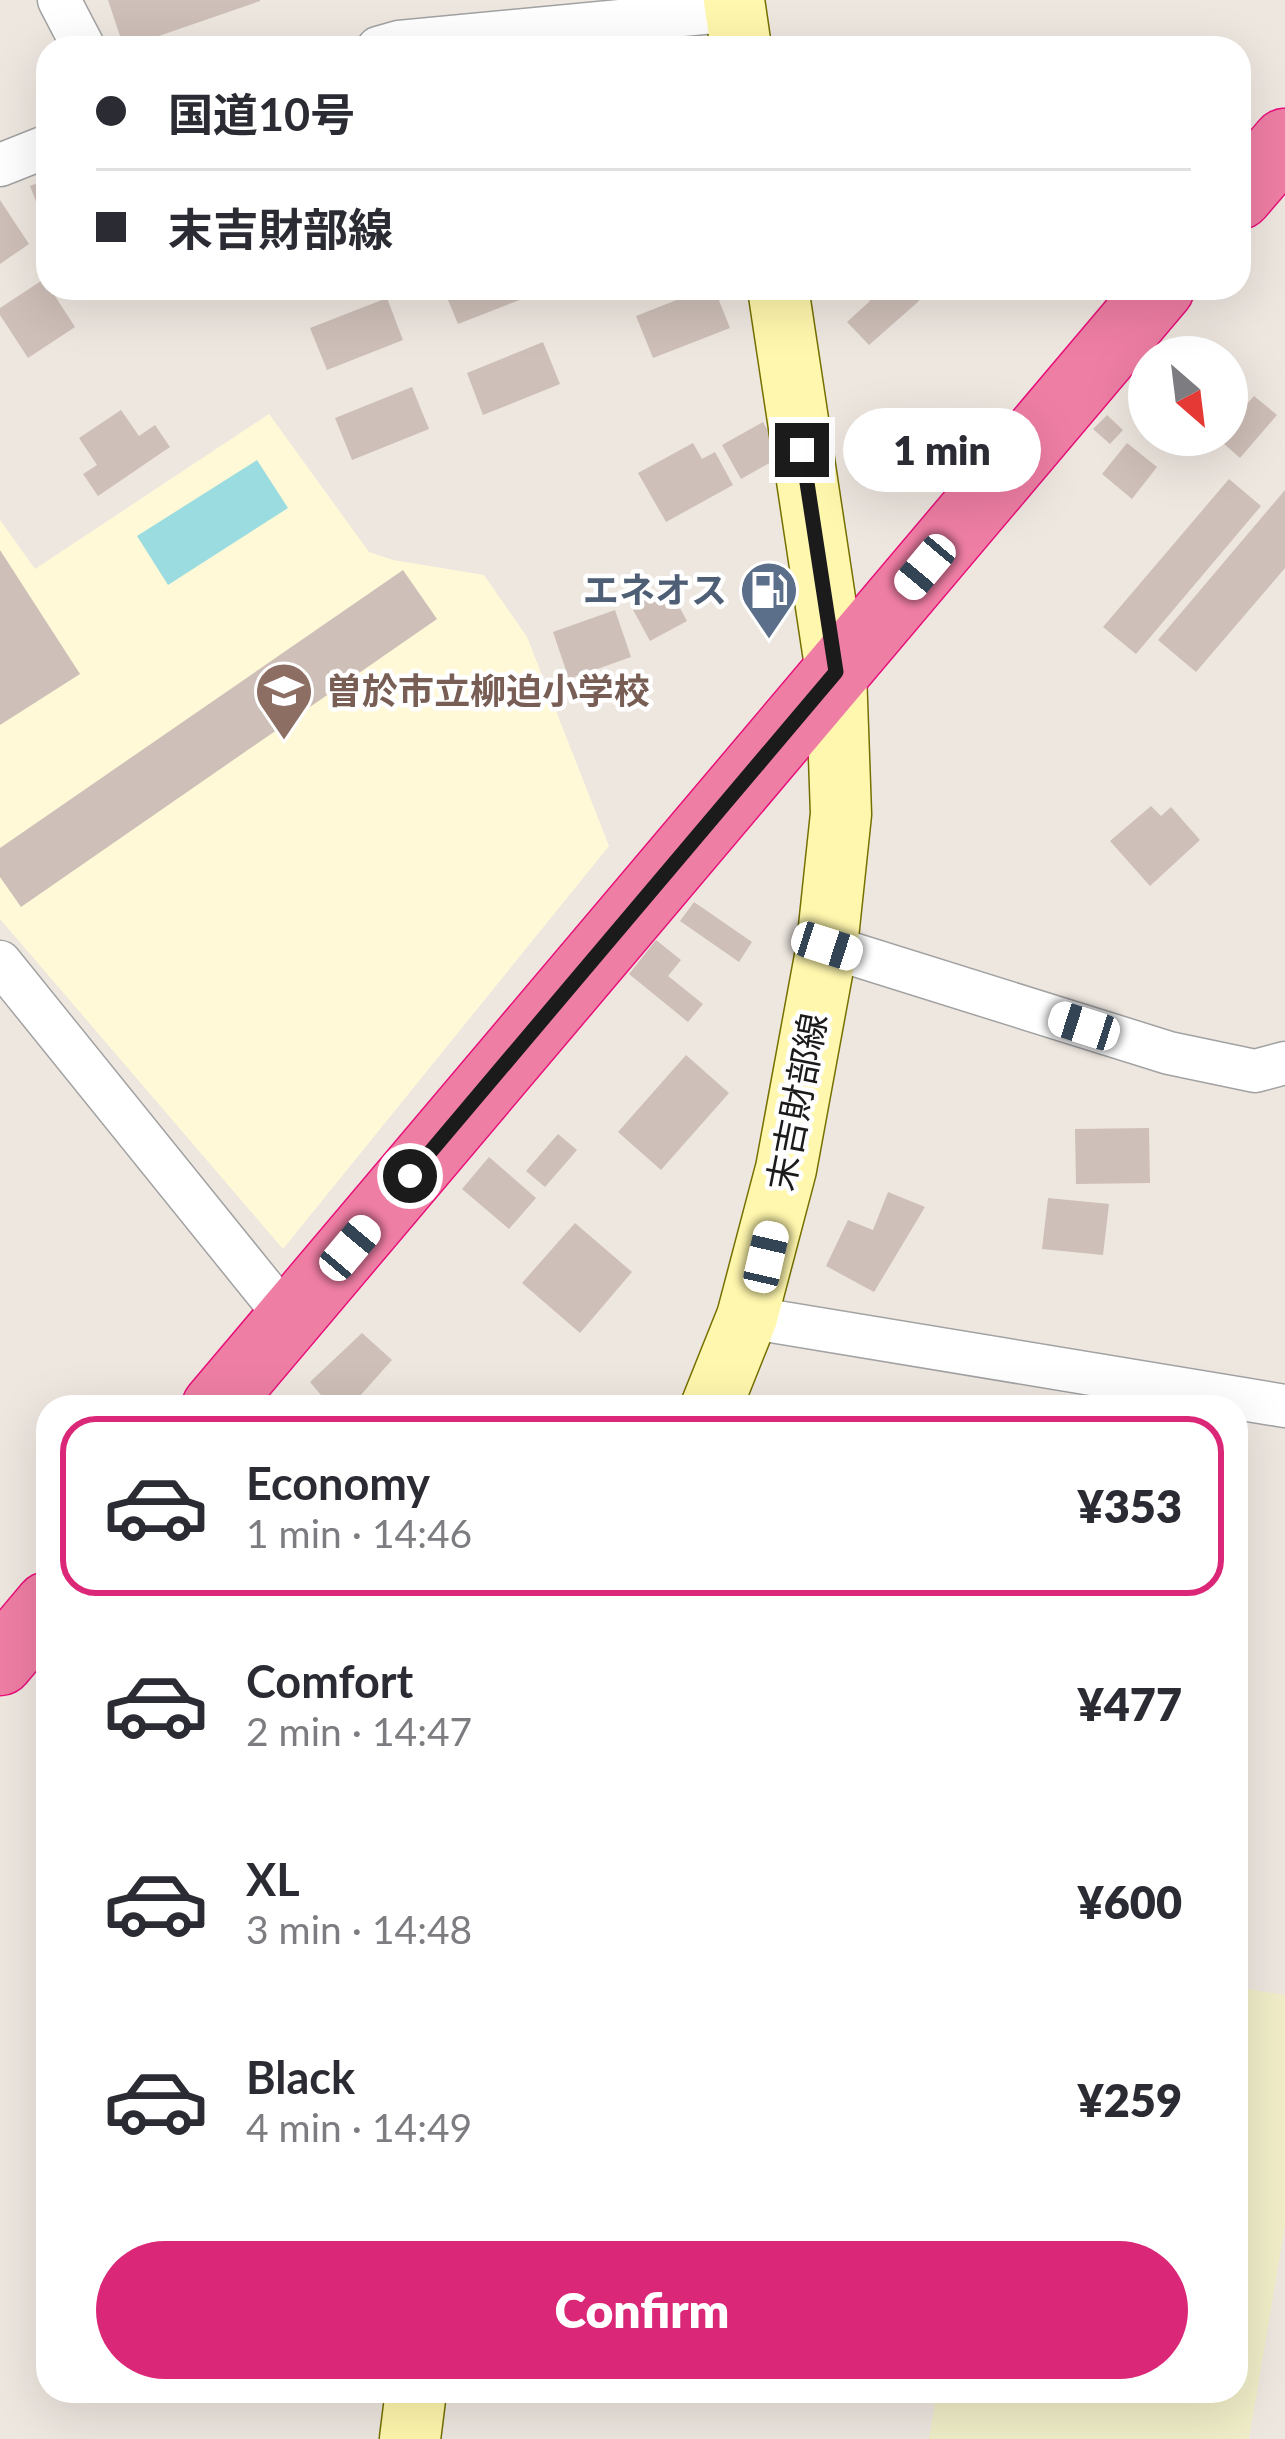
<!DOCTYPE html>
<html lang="en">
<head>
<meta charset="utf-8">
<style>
  :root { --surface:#fff; --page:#f2f2f3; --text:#2b2b33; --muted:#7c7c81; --line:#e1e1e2; --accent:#db2777 }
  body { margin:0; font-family:Lato,"Noto Sans JP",sans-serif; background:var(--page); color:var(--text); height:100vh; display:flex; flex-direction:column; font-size:45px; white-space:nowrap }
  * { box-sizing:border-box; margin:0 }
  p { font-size:39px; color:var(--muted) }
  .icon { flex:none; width:66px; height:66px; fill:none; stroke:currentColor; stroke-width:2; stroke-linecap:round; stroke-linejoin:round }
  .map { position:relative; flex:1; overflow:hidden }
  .panel { position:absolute; left:36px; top:1395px; width:1212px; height:1008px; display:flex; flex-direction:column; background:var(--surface); border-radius:36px; box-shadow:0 12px 48px #0002 }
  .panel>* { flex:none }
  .top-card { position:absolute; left:36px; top:36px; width:1215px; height:264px; border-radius:36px; box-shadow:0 12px 48px #0002; display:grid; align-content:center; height:264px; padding:0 60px; background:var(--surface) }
  .needle { width:78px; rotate:152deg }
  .fabs { position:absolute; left:1128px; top:336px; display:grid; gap:24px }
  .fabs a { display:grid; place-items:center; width:120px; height:120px; border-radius:50%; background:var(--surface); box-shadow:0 12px 48px #0002; font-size:60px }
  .end { position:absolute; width:54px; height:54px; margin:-27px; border:15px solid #1b1b1b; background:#fff; box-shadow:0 0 0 6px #fff }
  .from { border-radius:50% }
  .bubble { position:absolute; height:84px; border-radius:42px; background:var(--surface); box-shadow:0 12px 48px #0002; font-size:39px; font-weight:800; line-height:84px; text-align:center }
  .car { position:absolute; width:36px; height:72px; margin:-36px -18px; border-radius:15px; box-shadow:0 0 9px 3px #0007; background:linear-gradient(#fff 24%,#345 0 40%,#fff 0 76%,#345 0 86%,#fff 0) }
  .top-card b { display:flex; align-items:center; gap:42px; height:114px; font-size:45px }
  .top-card b+b { border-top:3px solid var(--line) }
  .top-card i { width:30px; height:30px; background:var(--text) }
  ul { padding:21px 0 0; list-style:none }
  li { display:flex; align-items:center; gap:36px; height:180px; margin:0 24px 18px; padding:0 36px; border:6px solid transparent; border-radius:36px }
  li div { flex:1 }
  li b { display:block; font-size:45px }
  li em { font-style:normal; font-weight:800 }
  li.current { border-color:var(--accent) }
  li>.icon { width:108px; height:108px; stroke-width:1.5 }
  .cta { display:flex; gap:24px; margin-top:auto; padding:24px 60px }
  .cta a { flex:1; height:138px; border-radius:72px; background:var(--accent); color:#fff; font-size:48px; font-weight:800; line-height:138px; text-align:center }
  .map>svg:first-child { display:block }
  .education { fill:#fff9d8 }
  .farmland { fill:#f0edc8 }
  .water { fill:#9bdce1 }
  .building { fill:#cebfb8 }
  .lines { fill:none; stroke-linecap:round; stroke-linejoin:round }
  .street-casing { stroke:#a2a2a2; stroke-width:45 }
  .secondary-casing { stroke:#757000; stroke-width:63 }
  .highway-casing { stroke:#e8117b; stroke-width:69 }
  .street { stroke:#fff; stroke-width:42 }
  .secondary { stroke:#fff7ad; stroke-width:60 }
  .highway { stroke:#ef7ea4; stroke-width:66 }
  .route { stroke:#1b1b1b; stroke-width:15 }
  .labels { text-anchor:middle; stroke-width:9; stroke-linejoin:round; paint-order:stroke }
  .service-label { font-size:36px; font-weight:bold; fill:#4e5e75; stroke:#fff; text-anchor:end }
  .education-label { font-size:36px; font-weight:bold; fill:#785e54; stroke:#fff; text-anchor:start }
  .street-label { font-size:36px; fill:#1b1b1b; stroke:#fff }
</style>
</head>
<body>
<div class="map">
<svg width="1285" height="2439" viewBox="0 0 1285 2439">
  <rect width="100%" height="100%" fill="#eee7e0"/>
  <path class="education" d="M269,414L369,552L393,560L484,575L527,637L609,846L283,1249L0,919V520L35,569Z"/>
  <path class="farmland" d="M1236,1987L1285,1995V2226L1249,2439H929L937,2391H1236Z"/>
  <path class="water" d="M257,460L288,508L168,585L137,536Z"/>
  <path class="building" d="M108,0H260V1L124,48Z
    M48,179V233L30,186Z
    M0,200L29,244L0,264Z
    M44,279L75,327L28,358L0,315V308Z
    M443,288H532L535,294L458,324Z
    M707,288H714L730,328L653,358L636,316Z
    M859,288H908L919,301L869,345L847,322L870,301Z
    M387,298L403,340L327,370L310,328Z
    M543,342L560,384L483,415L467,373Z
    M412,387L429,429L352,460L335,418Z
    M1227,389L1246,405L1254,396L1277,415L1240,458L1214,435H1227Z
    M121,410L139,436L155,425L170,447L98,496L83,474L97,465L79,438Z
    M1107,415L1123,430L1110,444L1093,429Z
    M763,422L782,456L741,479L722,445Z
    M693,443L702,459L715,452L733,485L666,522L638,473Z
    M1127,443L1157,467L1132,499L1102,474Z
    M1229,479L1261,506L1136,654L1103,627Z
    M1285,490V568L1196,672L1158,640Z
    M0,550L80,674L0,725Z
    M403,570L437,619L21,907L0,877V848Z
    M668,586L687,621L650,641L631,606Z
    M615,610L631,657L569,679L553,632Z
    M1151,806L1161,816L1171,807L1200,840L1150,886L1110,841Z
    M694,902L752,942L739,962L680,921Z
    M656,940L681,960L668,976L703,1004L688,1022L629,974Z
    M686,1055L729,1093L661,1170L618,1132Z
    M1149,1128L1150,1183L1076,1184L1075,1129Z
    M558,1134L577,1150L545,1187L526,1171Z
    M489,1157L536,1198L509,1229L462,1189Z
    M888,1192L925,1207L874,1292L826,1266L848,1220L873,1230Z
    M1048,1198L1109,1204L1103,1255L1042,1249Z
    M575,1223L632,1272L580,1333L522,1283Z
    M362,1333L392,1360L350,1407H331L310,1382Z
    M862,1398L923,1399L922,1407H862Z"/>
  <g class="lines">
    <defs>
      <path id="street" d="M59,0L84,48
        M378,48L399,42L735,10
        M0,165L48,146
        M827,946L1169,1053L1255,1071L1285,1063
        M0,962L289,1320
        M747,1317L1285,1406"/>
      <path id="secondary" d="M734,0L741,48
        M711,1407L747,1317L786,1169L827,946L841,814L836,672L778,288
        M410,2439L416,2391"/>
      <path id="highway" d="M1239,196L1285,142
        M215,1407L1161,288
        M0,1662L48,1605"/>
    </defs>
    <use href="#street" class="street-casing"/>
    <use href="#secondary" class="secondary-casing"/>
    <use href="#highway" class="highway-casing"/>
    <use href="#street" class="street"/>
    <use href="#secondary" class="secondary"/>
    <use href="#highway" class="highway"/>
  </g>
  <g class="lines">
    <path class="route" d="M410,1176L836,672L802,450"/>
  </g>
  <defs>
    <symbol id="fuel-pin" viewBox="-11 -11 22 30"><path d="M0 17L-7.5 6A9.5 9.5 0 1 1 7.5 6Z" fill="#5c6f8a" stroke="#fff"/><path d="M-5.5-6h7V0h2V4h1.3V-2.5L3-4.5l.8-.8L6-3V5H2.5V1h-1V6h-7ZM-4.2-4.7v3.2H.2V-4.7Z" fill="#fff"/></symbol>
    <symbol id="school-pin" viewBox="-11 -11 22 30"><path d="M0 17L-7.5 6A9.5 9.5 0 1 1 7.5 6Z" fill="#8d6e63" stroke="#fff"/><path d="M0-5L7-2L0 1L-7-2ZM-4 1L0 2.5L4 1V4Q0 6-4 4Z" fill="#fff"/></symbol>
  </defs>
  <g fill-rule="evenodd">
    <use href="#fuel-pin" x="736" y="557" width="66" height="90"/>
    <use href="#school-pin" x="251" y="658" width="66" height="90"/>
  </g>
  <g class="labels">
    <g class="service-label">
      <text x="727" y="603">エネオス</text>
    </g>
    <g class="education-label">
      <text x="326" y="704">曽於市立柳迫小学校</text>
    </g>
    <g class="street-label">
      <text transform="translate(797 1102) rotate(-79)" y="13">末吉財部線</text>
    </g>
  </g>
</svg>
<div class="fabs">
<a><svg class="needle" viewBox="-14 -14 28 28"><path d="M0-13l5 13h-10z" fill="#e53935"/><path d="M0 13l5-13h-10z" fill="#7c7c81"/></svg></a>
</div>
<i class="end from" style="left:410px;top:1176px"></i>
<i class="end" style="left:802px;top:450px"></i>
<div class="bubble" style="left:843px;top:408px;width:198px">1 min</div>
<i class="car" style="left:925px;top:567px;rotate:220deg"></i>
<i class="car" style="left:827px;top:946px;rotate:108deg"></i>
<i class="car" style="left:1084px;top:1026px;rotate:288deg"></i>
<i class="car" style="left:350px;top:1248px;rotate:40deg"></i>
<i class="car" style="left:766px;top:1257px;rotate:13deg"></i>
<div class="top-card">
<b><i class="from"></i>国道10号</b>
<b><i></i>末吉財部線</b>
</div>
<section class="panel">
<ul>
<li class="current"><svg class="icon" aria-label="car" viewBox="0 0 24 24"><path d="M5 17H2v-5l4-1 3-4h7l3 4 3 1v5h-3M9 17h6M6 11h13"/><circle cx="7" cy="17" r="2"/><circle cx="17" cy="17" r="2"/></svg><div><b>Economy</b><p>1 min · 14:46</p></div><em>¥353</em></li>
<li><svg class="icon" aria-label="car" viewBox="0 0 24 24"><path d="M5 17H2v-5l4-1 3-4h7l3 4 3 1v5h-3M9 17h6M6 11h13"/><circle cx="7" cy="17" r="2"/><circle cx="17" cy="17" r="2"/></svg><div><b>Comfort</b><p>2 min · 14:47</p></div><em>¥477</em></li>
<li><svg class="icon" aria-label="car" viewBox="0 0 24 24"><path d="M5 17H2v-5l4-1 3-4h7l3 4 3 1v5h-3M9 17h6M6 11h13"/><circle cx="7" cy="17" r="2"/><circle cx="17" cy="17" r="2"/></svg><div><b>XL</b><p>3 min · 14:48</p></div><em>¥600</em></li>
<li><svg class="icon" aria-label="car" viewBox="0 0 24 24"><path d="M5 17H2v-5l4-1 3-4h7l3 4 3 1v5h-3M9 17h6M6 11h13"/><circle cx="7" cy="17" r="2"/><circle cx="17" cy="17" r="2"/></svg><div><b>Black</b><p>4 min · 14:49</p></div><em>¥259</em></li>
</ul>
<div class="cta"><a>Confirm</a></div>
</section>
</div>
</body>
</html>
